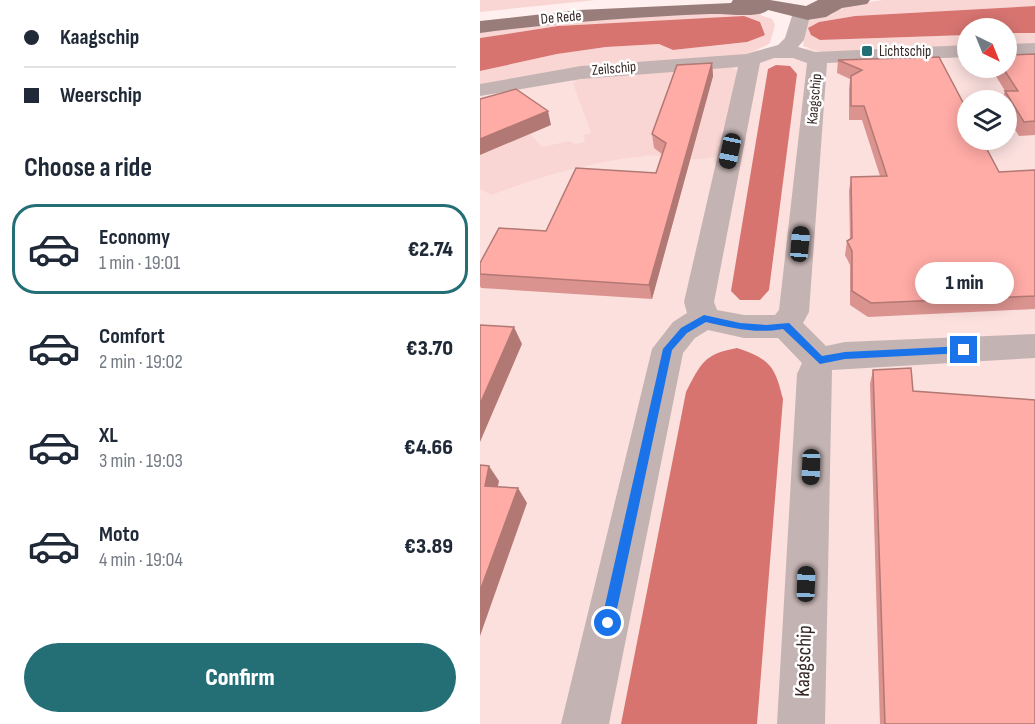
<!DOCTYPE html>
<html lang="en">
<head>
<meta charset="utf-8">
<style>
  :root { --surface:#fff; --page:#f6f6f7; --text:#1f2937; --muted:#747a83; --line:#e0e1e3; --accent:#246e75 }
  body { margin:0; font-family:"Sofia Sans Condensed",sans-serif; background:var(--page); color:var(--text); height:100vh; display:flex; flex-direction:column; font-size:22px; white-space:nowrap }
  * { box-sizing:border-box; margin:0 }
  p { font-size:20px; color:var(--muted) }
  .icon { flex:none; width:33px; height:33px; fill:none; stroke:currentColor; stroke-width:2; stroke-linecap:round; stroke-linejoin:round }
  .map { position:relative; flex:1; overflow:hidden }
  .side { display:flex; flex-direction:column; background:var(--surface); width:480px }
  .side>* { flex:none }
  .guide { display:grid; align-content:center; height:132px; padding:0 24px; background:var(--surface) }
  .needle { width:39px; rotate:137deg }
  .tools { position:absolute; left:477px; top:18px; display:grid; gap:12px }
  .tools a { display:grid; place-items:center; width:60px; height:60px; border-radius:50%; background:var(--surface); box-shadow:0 3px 15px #0003; font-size:30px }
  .end { position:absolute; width:27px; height:27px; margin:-14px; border:8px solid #1a73e8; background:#fff; box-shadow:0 0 0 3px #fff }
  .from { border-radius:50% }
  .bubble { position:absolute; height:42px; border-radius:21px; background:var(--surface); box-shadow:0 3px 15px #0003; font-size:20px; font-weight:800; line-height:42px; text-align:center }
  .car { position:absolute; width:18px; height:36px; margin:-18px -9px; border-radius:8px; box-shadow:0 0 4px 2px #0007; background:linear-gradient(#222 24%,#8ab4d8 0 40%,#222 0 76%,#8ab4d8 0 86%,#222 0) }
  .guide b { display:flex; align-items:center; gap:21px; height:57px; font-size:22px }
  .guide b+b { border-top:2px solid var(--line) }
  .guide i { width:15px; height:15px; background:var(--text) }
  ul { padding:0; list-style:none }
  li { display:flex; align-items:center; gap:18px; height:90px; margin:0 12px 9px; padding:0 12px; border:3px solid transparent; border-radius:24px }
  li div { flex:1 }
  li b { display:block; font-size:22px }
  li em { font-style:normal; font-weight:800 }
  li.current { border-color:var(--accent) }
  li>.icon { width:54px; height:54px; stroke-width:1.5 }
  h2 { padding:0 24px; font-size:27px; line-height:72px }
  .action { display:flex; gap:12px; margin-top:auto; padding:12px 24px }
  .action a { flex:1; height:69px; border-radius:36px; background:var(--accent); color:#fff; font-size:24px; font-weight:800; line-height:69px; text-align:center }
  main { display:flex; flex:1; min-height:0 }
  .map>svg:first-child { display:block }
  .built { fill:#fbe0de; fill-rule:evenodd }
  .green { fill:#f9d6d3 }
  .water { fill:#d77470 }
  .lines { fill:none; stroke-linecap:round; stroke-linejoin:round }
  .minor { fill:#c3b3b2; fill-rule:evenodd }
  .major { fill:#997d7b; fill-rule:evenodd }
  .wall { fill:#db938f }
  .shaded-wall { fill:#b27874 }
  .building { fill:#ffaba6; stroke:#b27874; stroke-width:1.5 }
  .route { fill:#1a73e8 }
  .poi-dot { fill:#246e75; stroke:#fff; stroke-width:2 }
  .labels { text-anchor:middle; stroke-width:5; stroke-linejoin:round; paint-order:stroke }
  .far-street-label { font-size:15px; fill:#362827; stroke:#fff }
  .far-poi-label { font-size:15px; fill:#362827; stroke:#fff; text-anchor:start }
  .near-street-label { font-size:21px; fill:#362827; stroke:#fff }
</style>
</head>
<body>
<main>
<section class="side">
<div class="guide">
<b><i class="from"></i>Kaagschip</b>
<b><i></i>Weerschip</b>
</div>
<h2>Choose a ride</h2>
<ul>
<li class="current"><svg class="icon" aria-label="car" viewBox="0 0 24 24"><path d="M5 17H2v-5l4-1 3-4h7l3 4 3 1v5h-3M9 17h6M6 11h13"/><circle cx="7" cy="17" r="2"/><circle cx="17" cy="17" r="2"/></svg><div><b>Economy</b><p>1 min · 19:01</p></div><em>€2.74</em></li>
<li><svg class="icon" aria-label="car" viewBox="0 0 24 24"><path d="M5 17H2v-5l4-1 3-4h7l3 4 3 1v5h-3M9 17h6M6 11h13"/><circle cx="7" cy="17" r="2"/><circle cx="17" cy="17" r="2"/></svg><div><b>Comfort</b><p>2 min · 19:02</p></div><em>€3.70</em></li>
<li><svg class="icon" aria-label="car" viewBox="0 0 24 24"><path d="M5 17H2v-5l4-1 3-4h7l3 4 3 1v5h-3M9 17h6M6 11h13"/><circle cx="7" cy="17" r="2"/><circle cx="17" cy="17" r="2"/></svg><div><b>XL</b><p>3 min · 19:03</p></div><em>€4.66</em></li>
<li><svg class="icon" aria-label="car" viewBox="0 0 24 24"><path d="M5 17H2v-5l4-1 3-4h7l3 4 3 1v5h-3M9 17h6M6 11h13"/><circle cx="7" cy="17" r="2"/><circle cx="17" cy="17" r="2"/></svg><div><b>Moto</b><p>4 min · 19:04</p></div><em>€3.89</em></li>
</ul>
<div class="action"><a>Confirm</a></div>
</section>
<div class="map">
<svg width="555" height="724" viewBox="0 0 555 724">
  <rect width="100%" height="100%" fill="#fff0ef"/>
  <path class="built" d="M555,30V724H0V80L44,66L251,51L374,47L487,37L488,68H526ZM488,100H526V140H488Z"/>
  <path class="green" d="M0,0H116L0,12Z
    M403,0H555V6L375,16L339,22L340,40L487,35V48L344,53L323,46L328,21L354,14L351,12L374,4Z
    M255,10L282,13L280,15L292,19L295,25L290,43C255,67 171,59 127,63C84,68 42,79 0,87V71L77,54L126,47L179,44L193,50L267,42L264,17L78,26L0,38V31L30,26Z
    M526,33H555V46L527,47Z
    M250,67L259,72L248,129H242L237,146H243L242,154C217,166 190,153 164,156C111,162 60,176 11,195L0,189V155L50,134L62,147L90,141L95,144L105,142L103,135L111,133L93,83L99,81H92L105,74Z"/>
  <path class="water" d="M555,6V33H527L526,28H488L487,35L340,40L331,35L328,28L339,22L375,16Z
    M264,16L280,22L285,35L267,42L193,50L179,44L126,47L77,54L0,71V38L78,26Z
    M296,65L310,66L317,74L289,290L280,300H260L251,291L288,69Z
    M257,348C290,359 295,366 303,399L277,724H141L206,392C221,363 224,354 257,348Z"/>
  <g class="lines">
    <path class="minor" d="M321,11L330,16L324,40L318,47L335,52L488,45V57L347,63L329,312L323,323L346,346L365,342L555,334V358L352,370L345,724H297L317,374L322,363L298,338H264L228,330L215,338L203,353L129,724H81L172,349L193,322L207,313L204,302L258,67L101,79L0,96V84L101,66L266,54L298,45L305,38L312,16ZM294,58H313L327,63L299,310L295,315H264L237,310L234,302L280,63Z
      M555,43V55L526,56V44Z"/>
    <path class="major" d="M253,0H290L326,6L338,0H390L387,4L362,8L346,17L328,20L288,10C279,19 244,13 230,14C153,17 77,23 0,33V21L99,10L251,3Z"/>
  </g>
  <path class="wall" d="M555,54V135L539,136L526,115V100H522L525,91L511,68H526Z
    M459,57L519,172L555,170V309L388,317L370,305V265L365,255L367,241L370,239L369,191L371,177L400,176L382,120H369V90L370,79L357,73L358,60Z
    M232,63L233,76L172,299L1,288L0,286V263L66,231L176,173L182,154L174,148L172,134Z
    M393,370L433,391L555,724H400L390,384Z"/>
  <path class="shaded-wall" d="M232,63L233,76L172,299L169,285Z
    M68,111L71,125L0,155V139Z
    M34,327L42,344L0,442V404Z
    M9,466L19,481L15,501L5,486Z
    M38,488L47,503L0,636V591Z"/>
  <path class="building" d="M555,54V121L544,122L525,91H538L523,68H526V55Z
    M459,57L488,112V140H502L519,172L555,170V296L391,303L372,291V251L367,241L372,238L371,177L407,176L384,106H371V76L382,70L358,60Z
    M232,63L169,285L0,274V263L19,228L66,231L96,168L176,173L186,143L172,134L197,65Z
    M36,89L68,111L0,139V99Z
    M0,325L34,327L0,404Z
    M431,368L433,391L555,400V724H405L393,370Z
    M0,465L9,466L5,486L38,488L0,591Z"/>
  <path class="route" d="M224,315L260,323L286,325L309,323L342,356L365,352L484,346L488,350L484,353L365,359L340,364L303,329C276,334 252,328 226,322L207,333L192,350L134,623L128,629L121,623L183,349L201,328Z"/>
  <rect class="poi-dot" x="381" y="45" width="12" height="12" rx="3"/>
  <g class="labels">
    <g class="far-street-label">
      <text transform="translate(81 17) rotate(-5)" y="5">De Rede</text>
      <text transform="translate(134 68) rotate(-5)" y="5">Zeilschip</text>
      <text transform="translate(334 99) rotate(-85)" y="5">Kaagschip</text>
    </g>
    <g class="far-poi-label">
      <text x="399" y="56">Lichtschip</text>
    </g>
    <g class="near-street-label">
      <text transform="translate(323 661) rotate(-88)" y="7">Kaagschip</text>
    </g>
  </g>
</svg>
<div class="tools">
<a><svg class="needle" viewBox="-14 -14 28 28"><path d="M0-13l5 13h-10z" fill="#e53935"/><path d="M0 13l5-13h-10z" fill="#747a83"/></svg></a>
<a><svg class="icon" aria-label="layers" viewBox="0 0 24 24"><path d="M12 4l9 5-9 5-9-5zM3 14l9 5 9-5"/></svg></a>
</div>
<i class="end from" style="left:128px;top:623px"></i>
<i class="end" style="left:484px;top:350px"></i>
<div class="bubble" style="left:435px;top:262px;width:99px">1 min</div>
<i class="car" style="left:250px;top:151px;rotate:192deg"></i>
<i class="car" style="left:320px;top:244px;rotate:5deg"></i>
<i class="car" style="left:331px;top:467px;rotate:182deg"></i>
<i class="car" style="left:326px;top:584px;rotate:2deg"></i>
</div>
</main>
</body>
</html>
